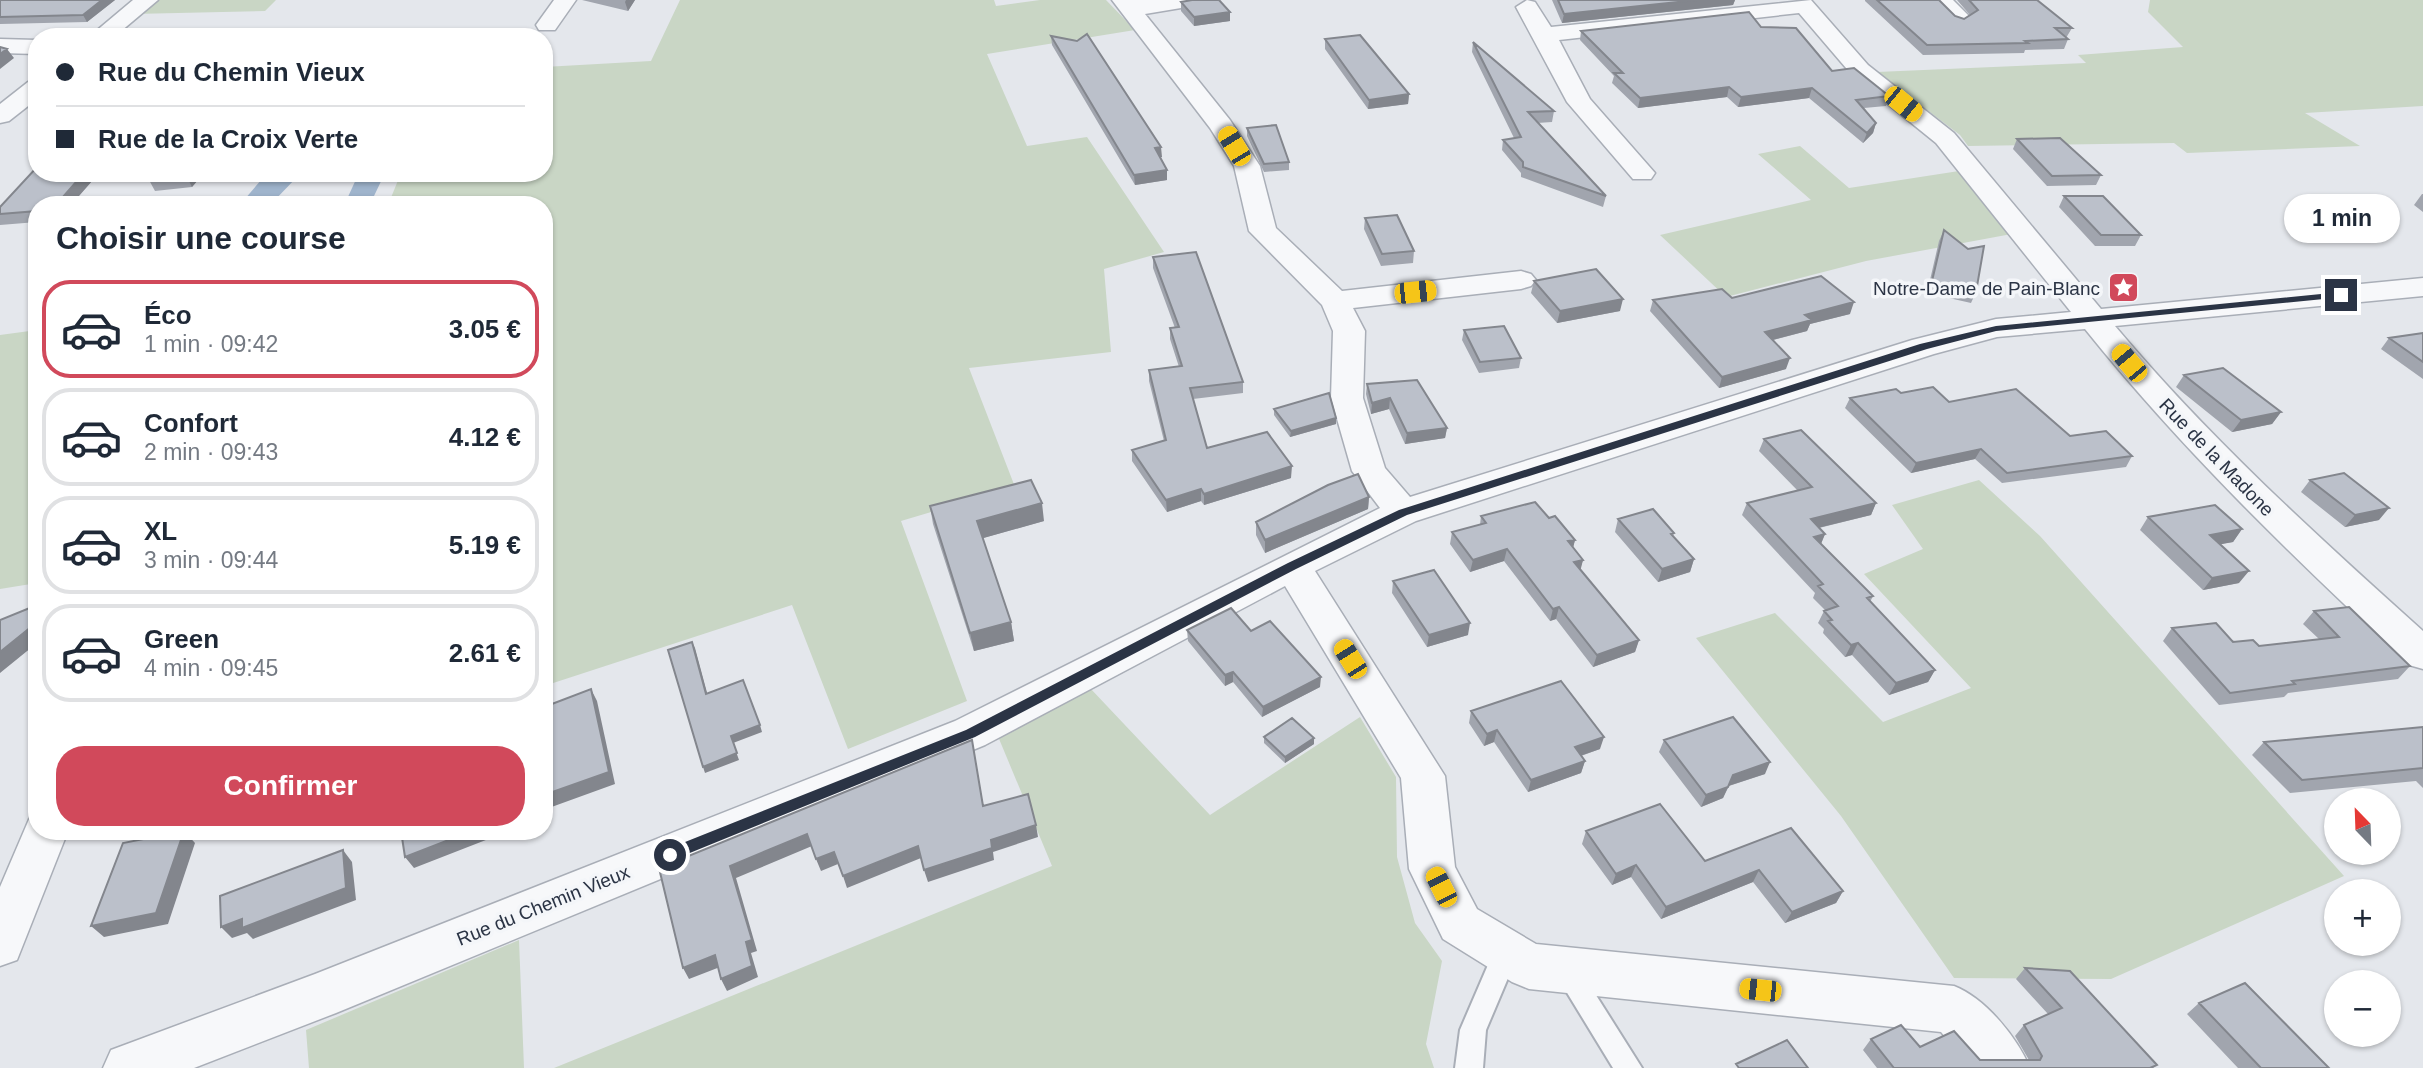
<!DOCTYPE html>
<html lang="fr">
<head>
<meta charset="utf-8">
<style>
  :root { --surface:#fff; --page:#f6f6f7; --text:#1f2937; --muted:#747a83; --line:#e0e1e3; --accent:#d1495b }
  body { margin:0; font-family:Arial,sans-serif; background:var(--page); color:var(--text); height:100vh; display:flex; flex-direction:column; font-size:26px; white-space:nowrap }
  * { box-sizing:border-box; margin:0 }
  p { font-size:23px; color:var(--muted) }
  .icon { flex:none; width:38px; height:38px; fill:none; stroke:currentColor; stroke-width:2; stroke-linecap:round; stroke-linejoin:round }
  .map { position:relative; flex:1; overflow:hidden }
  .sheet { position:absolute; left:28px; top:196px; width:525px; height:644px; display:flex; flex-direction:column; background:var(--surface); border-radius:28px; box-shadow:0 2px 5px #0004 }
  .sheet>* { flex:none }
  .banner { position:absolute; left:28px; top:28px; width:525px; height:154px; border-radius:28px; box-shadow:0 2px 5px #0004; display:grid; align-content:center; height:154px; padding:0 28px; background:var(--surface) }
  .needle { width:46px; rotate:337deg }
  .controls { position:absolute; left:2324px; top:788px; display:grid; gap:14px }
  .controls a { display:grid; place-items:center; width:77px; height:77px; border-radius:50%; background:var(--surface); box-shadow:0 2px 5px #0004; font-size:35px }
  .end { position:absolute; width:32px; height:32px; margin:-16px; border:9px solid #2b3445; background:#fff; box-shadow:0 0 0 4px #fff }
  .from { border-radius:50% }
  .bubble { position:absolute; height:49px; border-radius:24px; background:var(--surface); box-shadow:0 2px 5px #0004; font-size:23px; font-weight:600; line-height:49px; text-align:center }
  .car { position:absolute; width:21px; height:42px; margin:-21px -10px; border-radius:9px; box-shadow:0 0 5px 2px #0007; background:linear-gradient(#f5c518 24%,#345 0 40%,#f5c518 0 76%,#345 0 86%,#f5c518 0) }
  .banner b { display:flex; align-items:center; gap:24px; height:66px; font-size:26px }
  .banner b+b { border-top:2px solid var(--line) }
  .banner i { width:18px; height:18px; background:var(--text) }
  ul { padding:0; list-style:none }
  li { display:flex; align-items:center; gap:21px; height:98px; margin:0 14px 10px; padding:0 14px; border:4px solid var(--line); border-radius:28px }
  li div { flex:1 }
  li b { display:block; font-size:26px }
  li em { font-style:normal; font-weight:600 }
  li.active { border-color:var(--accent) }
  li>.icon { width:63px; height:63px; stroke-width:1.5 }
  h2 { padding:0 28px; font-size:32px; line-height:84px }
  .action { display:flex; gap:14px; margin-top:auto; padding:14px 28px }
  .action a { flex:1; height:80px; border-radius:28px; background:var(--accent); color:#fff; font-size:28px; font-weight:600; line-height:80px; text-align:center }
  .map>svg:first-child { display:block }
  .green { fill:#c9d6c5 }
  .water { fill:#9fb4cc }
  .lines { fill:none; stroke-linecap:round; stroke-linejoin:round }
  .service-casing { stroke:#a9aeb7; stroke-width:4 }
  .minor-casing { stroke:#a9aeb7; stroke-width:3 }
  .service { fill:#f7f8fa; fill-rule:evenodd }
  .minor { fill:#f7f8fa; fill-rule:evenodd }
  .wall { fill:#a1a5ae }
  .shaded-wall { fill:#83868d }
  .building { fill:#bbc0ca; stroke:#83868d; stroke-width:2 }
  .route { fill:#2b3445 }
  .labels { text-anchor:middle; stroke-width:7; stroke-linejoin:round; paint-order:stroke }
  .poi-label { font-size:19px; fill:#2b3445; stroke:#f4f6f9; text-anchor:end }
  .street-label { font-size:19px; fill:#2b3445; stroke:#f4f6f9 }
</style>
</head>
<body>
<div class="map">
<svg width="2423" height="1068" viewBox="0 0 2423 1068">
  <rect width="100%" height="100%" fill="#e4e7ec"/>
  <path class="green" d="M154,0H276L265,11L133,14Z
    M680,0H994L996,6L1040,0H1106L1135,30L987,54L1027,146L1087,137L1164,252L1104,269L1111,352L969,368L1015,487L901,521L967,701L848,749L792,605L544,686V205H388L401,173H544V67L651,61Z
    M2150,0H2423V106L2305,113L2360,146L2187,153L2174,143L1968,146L1960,135L1877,72L2086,63L2078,55L2183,47L2148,12Z
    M1800,146L1849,188L1959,171L2017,233L1866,261L1726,297L1660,235L1811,200L1758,154Z
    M37,330V583L0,589V335Z
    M1979,480L2040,536L2344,876L2111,979L1954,978L1841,816L1696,638L1775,613L1883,722L1971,688L1864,574L1923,549L1892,505Z
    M1090,688L1210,815L1360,717L1396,777L1397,857L1415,923L1442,961L1426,1044L1434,1068H554L1052,866L997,734Z
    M519,940L524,1068H309L306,1030Z"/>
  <path class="water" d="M267,173H297L298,176L272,203L274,205H237L244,200Z
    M385,173L374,196L347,199L358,175Z"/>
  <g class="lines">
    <defs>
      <path id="service" d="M1506,940L1515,944L1519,952L1486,1030L1483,1068H1455L1460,1030L1497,944Z
        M1568,961L1577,965L1642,1068H1613L1555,973L1559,965Z"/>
      <path id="minor" d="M133,0H158L114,37H89Z
        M554,0H576L555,30H539L536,25Z
        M1112,0H1204L1193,6L1145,14L1230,120L1260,166L1276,228L1342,291L1521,271L1531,274L1536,280L1531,286L1521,289L1353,308L1365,331L1363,398L1385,468L1410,497L1912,340L1996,319L2071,312L1936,143L1852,75L1799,13L1559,40L1590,99L1655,173L1651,179H1633L1567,102L1516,7L1527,0L1535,2L1551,27L1811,0L1868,65L1954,133L2101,309L2423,278V296L2115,326C2208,437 2315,534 2423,631V669L2409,665C2294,558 2183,451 2085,329L1997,337L1934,354L1416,521L1315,571L1445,776L1455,867L1477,909L1536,944L1954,986C1985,998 2017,1037 2030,1068H1971L1941,1032L1529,989L1512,982L1443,939L1409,869L1401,778L1285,586L985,745L336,1013L194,1068H103L111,1050L315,974L955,721L1380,508L1352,471L1331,398L1333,331L1322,305L1249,231L1234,166L1210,128Z
        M1929,0H1953L1972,19L1961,26L1953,24Z
        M0,39L37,40V54L0,53Z
        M37,80V99L9,121L0,123V104L28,82Z
        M37,815V831H68L17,960L0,966V887L30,817Z"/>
    </defs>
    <use href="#service" class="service-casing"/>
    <use href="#minor" class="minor-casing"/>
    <use href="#service" class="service"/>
    <use href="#minor" class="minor"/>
  </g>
  <path class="wall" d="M0,0H115L87,22L0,24Z
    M582,0H635L628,11Z
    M1552,0H1735L1733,5L1562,23Z
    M1865,0H1939L1955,16L1964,19L1970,15L1957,0H2037L2072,28L2066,38L2068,39L2064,49L2025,50L2024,53L1923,55L1865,1Z
    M1181,2L1230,21L1194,26L1181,11Z
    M1761,27L1832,71L1889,96L1886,106L1864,108L1876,123L1873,133L1863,143L1809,98L1738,107L1727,97L1638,108L1612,83L1614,76L1580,40L1581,31Z
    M1051,36L1162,157H1160L1167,170V180L1135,185L1052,45Z
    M1325,39L1409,94L1408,104L1368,109L1325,49Z
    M1473,42L1554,111L1552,122L1537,123L1606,196L1603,207L1521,177V173L1502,150L1503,140L1514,138L1472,52Z
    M1247,128L1289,162V170L1264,172L1247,136Z
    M2017,139L2101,175L2096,185L2047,186L2013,149Z
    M37,173H99L71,205H37V222L0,225V207Z
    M154,173H204L192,187L155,191L149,180Z
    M2422,194H2423V212L2414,205Z
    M2064,196L2141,235L2135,246H2095L2059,207Z
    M1365,218L1414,251L1413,263L1381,266L1364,229Z
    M1944,230L1976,292L1971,303L1927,293L1939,241Z
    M1153,257L1243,382V393L1193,399L1207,448L1291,478L1204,505L1201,501L1167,512L1132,461V450L1164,441L1149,381V370L1179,367L1170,339V328H1175L1153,268Z
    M1534,281L1620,311L1557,323L1531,293Z
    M1732,298L1850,314L1810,324L1807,331L1773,340L1786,369L1719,388L1650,311L1653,300Z
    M1464,330L1521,358L1519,368L1479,373L1462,340Z
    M2423,333V379L2381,349L2389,338Z
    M2184,375L2281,412L2272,424L2232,432L2176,387Z
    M1367,384L1447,428L1445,438L1405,444L1389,409L1371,414L1366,394Z
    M1901,393L1949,402L2070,436L2132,456L2126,467L2002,483L1975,459L1911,473L1845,408L1850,398Z
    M1274,409L1336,418V424L1290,437L1274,415Z
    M1764,439L1876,503L1871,515L1819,528L1825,534L1821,544L1873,596L1870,602L1935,670L1928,682L1889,695L1852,655L1845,657L1823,633L1824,629L1818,623L1824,611L1825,610L1813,598L1815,593L1742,515L1747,503L1798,491L1759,451Z
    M2310,480L2379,520L2345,527L2301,492Z
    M1369,497L1368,509L1265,553L1256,535V522Z
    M930,506L1044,521L983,538L1011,622L1014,641L974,651L933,524Z
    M1481,516L1549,518L1575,540L1573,547L1583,560L1580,569L1639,640L1635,652L1593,667L1556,619L1550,621L1504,561L1470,572L1450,544L1452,532L1480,525Z
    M2148,517L2242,529L2233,542L2220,544L2239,583L2203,590L2140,530Z
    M1618,519L1674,533L1673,536L1694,559L1690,572L1658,582L1615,532Z
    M1393,581L1468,635L1427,647L1392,593Z
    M2314,611L2410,666L2398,679L2288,693L2284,697L2219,705L2163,641L2172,628L2259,646L2319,639L2303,624Z
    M1187,630L1251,631L1320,687L1262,717L1233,682L1225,686L1188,641Z
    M1471,711L1600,749L1581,756L1585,761L1581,773L1528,792L1494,742L1484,746L1469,723Z
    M2423,727V788L2416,781L2290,793L2252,755L2264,742Z
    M1264,737L1314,744L1285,763L1264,743Z
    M1664,740L1765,774L1729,786L1723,798L1701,807L1659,752Z
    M1791,828L1843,891L1836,903L1785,923L1753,882L1661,919L1631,877L1612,885L1582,844L1586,831L1705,861Z
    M2025,968L2157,1065L2153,1068H1877L1863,1050L1871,1039L1980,1060H2029L2015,1036L2024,1025L2048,1014L2016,979Z
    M2199,1003L2329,1068H2238L2187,1014Z"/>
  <path class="shaded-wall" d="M102,0H115L87,22L83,15Z
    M626,0H635L628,11L625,2Z
    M1697,0H1735L1733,5L1562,23L1564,14Z
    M1230,12V21L1194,26V17Z
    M7,49L14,58L0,69V54Z
    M1729,87L1727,97L1638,108L1640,98Z
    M1812,88L1809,98L1738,107L1741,97Z
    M1409,94L1408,104L1368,109L1369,100Z
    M1876,123L1873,133L1863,143L1867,133Z
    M1161,147L1162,157L1155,158V148Z
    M1167,170V180L1135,185L1134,175Z
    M84,173H99L71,205H56Z
    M190,173H204L192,187L187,177Z
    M1623,299L1620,311L1557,323L1560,311Z
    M1854,302L1850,314L1810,324L1807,331L1761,343L1765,332L1805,315Z
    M1790,358L1786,369L1719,388L1722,377Z
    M1390,398L1389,409L1371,414L1372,403Z
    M2281,412L2272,424L2232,432L2241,420Z
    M1336,418V424L1290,437L1291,431Z
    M1447,428L1445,438L1405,444L1407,433Z
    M1981,449L1975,459L1911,473L1916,463Z
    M1292,466L1291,478L1204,505V494Z
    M1201,489V501L1167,512L1166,500Z
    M1369,497L1368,509L1265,553V540Z
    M1042,503L1044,521L980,539L977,521Z
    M1876,503L1871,515L1805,531L1811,519Z
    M2389,508L2379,520L2345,527L2355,515Z
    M2242,529L2233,542L2201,548L2210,535Z
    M1825,534L1820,546L1814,537Z
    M1575,540L1572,552L1568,541Z
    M1507,549L1504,561L1470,572L1473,560Z
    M1694,559L1690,572L1658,582L1662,569Z
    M1583,560L1580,572L1574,562Z
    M2249,571L2239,583L2203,590L2212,578Z
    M1559,607L1556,619L1550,621L1553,609Z
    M1011,622L1014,641L974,651L970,633Z
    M1470,623L1468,635L1427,647L1429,635Z
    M31,627H37V643L0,673V652Z
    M1639,640L1635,652L1593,667L1597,655Z
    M692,642L695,648L709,700L706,694Z
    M1858,643L1852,655L1845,657L1851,645Z
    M1935,670L1928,682L1889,695L1896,683Z
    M1233,672V682L1225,686V675Z
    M1321,677L1320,687L1262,717L1263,707Z
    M591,689L597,701L615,784L546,809L544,807V795Z
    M760,725L762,732L733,743L739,760L705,773L703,767L731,736Z
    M1497,730L1494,742L1484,746L1487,734Z
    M1604,737L1600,749L1571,759L1575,747Z
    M1314,738V744L1285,763V757Z
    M1585,761L1581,773L1528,792L1531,780Z
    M1770,762L1765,774L1728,786L1733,775Z
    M1728,787L1723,798L1701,807L1706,795Z
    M1036,825L1038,837L993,852L994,860L928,882L924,870L991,840Z
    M184,831L195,843L168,924L104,937L91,926Z
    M472,831H490L491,838L414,868L405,857Z
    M807,834L812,846L736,878L757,951L751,953L758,977L727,991L721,979L730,866Z
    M918,846L921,858L847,888L843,876Z
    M343,850L352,862L356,900L253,939L247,933L232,938L221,927Z
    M834,852L838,864L821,871L816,859Z
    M1636,865L1631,877L1612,885L1616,874Z
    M1759,870L1753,882L1661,919L1666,907Z
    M1843,891L1836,903L1785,923L1792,912Z
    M715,955L720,967L689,979L683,968Z"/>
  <path class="building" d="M0,0H102L83,15L0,17Z
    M1192,0H1219L1230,12L1194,17L1181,2Z
    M1558,0H1697L1564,14Z
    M1877,0H1939L1955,16L1964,19L1978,10L1969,0H2037L2072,28H2055L2068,39L2025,41L2028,43L1927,45Z
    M1749,12L1761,27L1796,28L1832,71L1854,68L1889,96L1856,100L1876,123L1867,133L1812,88L1741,97L1729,87L1640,98L1614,73H1623L1581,31Z
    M1087,34L1161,147L1155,148L1167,170L1134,175L1051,36L1077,41Z
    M1360,35L1409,94L1369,100L1325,39Z
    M1473,42L1554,111L1528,112L1606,196L1523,167V162L1503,140L1521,137Z
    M0,47L7,49L0,54Z
    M1276,125L1289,162L1264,164L1247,128Z
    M2060,138L2101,175L2052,176L2017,139Z
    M37,167V173H84L56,205H37V211L0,214V207Z
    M154,173H190L187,177L149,180Z
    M2064,196H2103L2141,235H2101Z
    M1397,215L1414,251L1382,254L1365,218Z
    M1944,230L1968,249L1984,246L1976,292L1932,281Z
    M1196,252L1243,382L1190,388L1207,448L1267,432L1292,466L1204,494L1201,489L1166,500L1132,450L1166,440L1149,370L1182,366L1170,328L1179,327L1153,257Z
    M1596,269L1623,299L1560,311L1534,281Z
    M1821,276L1854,302L1805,315L1812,320L1765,332L1790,358L1722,377L1653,300L1722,289L1732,298Z
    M1504,326L1521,358L1480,362L1464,330Z
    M2423,333V362L2389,338Z
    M2223,368L2281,412L2241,420L2184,375Z
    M1417,380L1447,428L1407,433L1390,398L1372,403L1367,384Z
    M1933,387L1949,402L2016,389L2070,436L2106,431L2132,456L2007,473L1981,449L1916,463L1850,398L1896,389L1901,393Z
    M1329,393L1336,418L1291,431L1274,409Z
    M1801,430L1876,503L1811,519L1825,534L1814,537L1873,596L1867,598L1935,670L1896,683L1858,643L1851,645L1828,621L1832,620L1824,611L1838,606L1818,586L1823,584L1747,503L1812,487L1764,439Z
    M2344,473L2389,508L2355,515L2310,480Z
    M1358,474L1369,497L1265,540L1256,522L1328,485Z
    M1031,480L1042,503L977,521L1011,622L970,633L930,506Z
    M1535,502L1549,518L1555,516L1575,540L1568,541L1583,560L1574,562L1639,640L1597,655L1559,607L1553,609L1507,549L1473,560L1452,532L1486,523L1481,516Z
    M2215,505L2242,529L2210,535L2249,571L2212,578L2148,517Z
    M1653,509L1674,533L1671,534L1694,559L1662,569L1618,519Z
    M1434,570L1470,623L1429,635L1393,581Z
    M37,605V627L29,631L31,627L0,652V620Z
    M2349,607L2410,666L2292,681L2295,684L2230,693L2172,628L2216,623L2233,642L2253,640L2259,646L2339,637L2314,611Z
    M1231,608L1251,631L1270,621L1321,677L1263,707L1233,672L1225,675L1187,630Z
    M692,642L706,694L743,680L760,725L731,736L737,753L703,767L668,650Z
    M1561,681L1604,737L1575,747L1585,761L1531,780L1497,730L1487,734L1471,711Z
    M591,689L609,772L544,795V707Z
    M1733,717L1770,762L1733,775L1728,787L1706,795L1664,740Z
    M1292,718L1314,738L1285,757L1264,737Z
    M2423,727V768L2302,780L2264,742Z
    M972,740L983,806L1028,794L1036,825L991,840L992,848L924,870L918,846L843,876L834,852L816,859L807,834L730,866L752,940L746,942L752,966L721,979L715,955L683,968L659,868Z
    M1660,804L1705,861L1791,828L1843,891L1792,912L1759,870L1666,907L1636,865L1616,874L1586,831Z
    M184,831L156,913L91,926L123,843Z
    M401,831H472L405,857Z
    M343,850L346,888L242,928V919L221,927L220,896Z
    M2025,968L2070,971L2157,1065L2150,1068H1894L1871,1039L1901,1025L1920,1047L1954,1031L1980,1060H2040L2042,1056L2024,1025L2062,1008Z
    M2245,983L2329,1068H2261L2199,1003Z
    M1787,1040L1808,1068H1739L1736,1064Z"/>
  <path class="route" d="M2341,292L2344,297L1996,331L1927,349L1407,515L1296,569L975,737L675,859H665L662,855L665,850L966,730L1288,563L1399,510L1920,344L1996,326Z"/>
  <defs>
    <symbol id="sight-square" viewBox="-11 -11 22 22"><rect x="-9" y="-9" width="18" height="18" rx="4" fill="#d1495b" stroke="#f4f6f9"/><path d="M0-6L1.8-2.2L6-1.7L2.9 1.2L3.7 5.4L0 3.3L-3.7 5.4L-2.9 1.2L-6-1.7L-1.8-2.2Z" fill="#fff"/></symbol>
  </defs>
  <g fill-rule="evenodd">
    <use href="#sight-square" x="2106" y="270" width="35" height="35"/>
  </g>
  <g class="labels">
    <g class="poi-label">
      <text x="2100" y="295">Notre-Dame de Pain-Blanc</text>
    </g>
    <g class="street-label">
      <text transform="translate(2217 457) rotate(46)" y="7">Rue de la Madone</text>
      <text transform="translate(543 905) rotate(-22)" y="7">Rue du Chemin Vieux</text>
    </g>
  </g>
</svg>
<div class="controls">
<a><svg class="needle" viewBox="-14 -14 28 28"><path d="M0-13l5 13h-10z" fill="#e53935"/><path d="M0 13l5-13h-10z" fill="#747a83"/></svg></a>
<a>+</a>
<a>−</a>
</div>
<i class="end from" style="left:670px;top:855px"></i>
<i class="end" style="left:2341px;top:295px"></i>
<div class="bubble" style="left:2284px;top:194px;width:116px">1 min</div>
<i class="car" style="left:1903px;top:104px;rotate:129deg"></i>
<i class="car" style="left:1234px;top:146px;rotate:329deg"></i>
<i class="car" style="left:1415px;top:292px;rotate:84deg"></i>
<i class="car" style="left:2129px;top:363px;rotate:320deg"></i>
<i class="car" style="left:1350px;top:659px;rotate:328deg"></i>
<i class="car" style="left:1441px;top:887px;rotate:333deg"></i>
<i class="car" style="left:1760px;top:990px;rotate:276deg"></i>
<div class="banner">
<b><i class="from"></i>Rue du Chemin Vieux</b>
<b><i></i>Rue de la Croix Verte</b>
</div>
<section class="sheet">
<h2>Choisir une course</h2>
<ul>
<li class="active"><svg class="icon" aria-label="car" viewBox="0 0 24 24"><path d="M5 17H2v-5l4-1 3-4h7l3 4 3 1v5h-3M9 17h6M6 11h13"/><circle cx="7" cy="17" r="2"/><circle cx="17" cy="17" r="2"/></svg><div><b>Éco</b><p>1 min · 09:42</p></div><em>3.05 €</em></li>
<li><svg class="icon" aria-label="car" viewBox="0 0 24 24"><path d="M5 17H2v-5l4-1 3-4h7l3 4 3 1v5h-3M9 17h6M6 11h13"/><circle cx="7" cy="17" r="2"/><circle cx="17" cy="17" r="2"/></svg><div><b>Confort</b><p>2 min · 09:43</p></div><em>4.12 €</em></li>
<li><svg class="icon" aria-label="car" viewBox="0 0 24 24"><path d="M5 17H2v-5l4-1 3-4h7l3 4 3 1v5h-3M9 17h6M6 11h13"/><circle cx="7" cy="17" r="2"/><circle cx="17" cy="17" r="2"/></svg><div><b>XL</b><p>3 min · 09:44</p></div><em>5.19 €</em></li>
<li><svg class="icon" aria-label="car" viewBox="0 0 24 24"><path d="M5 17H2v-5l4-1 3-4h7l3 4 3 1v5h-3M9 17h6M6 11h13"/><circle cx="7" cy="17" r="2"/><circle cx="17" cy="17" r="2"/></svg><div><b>Green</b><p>4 min · 09:45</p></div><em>2.61 €</em></li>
</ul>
<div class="action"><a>Confirmer</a></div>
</section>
</div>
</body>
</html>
